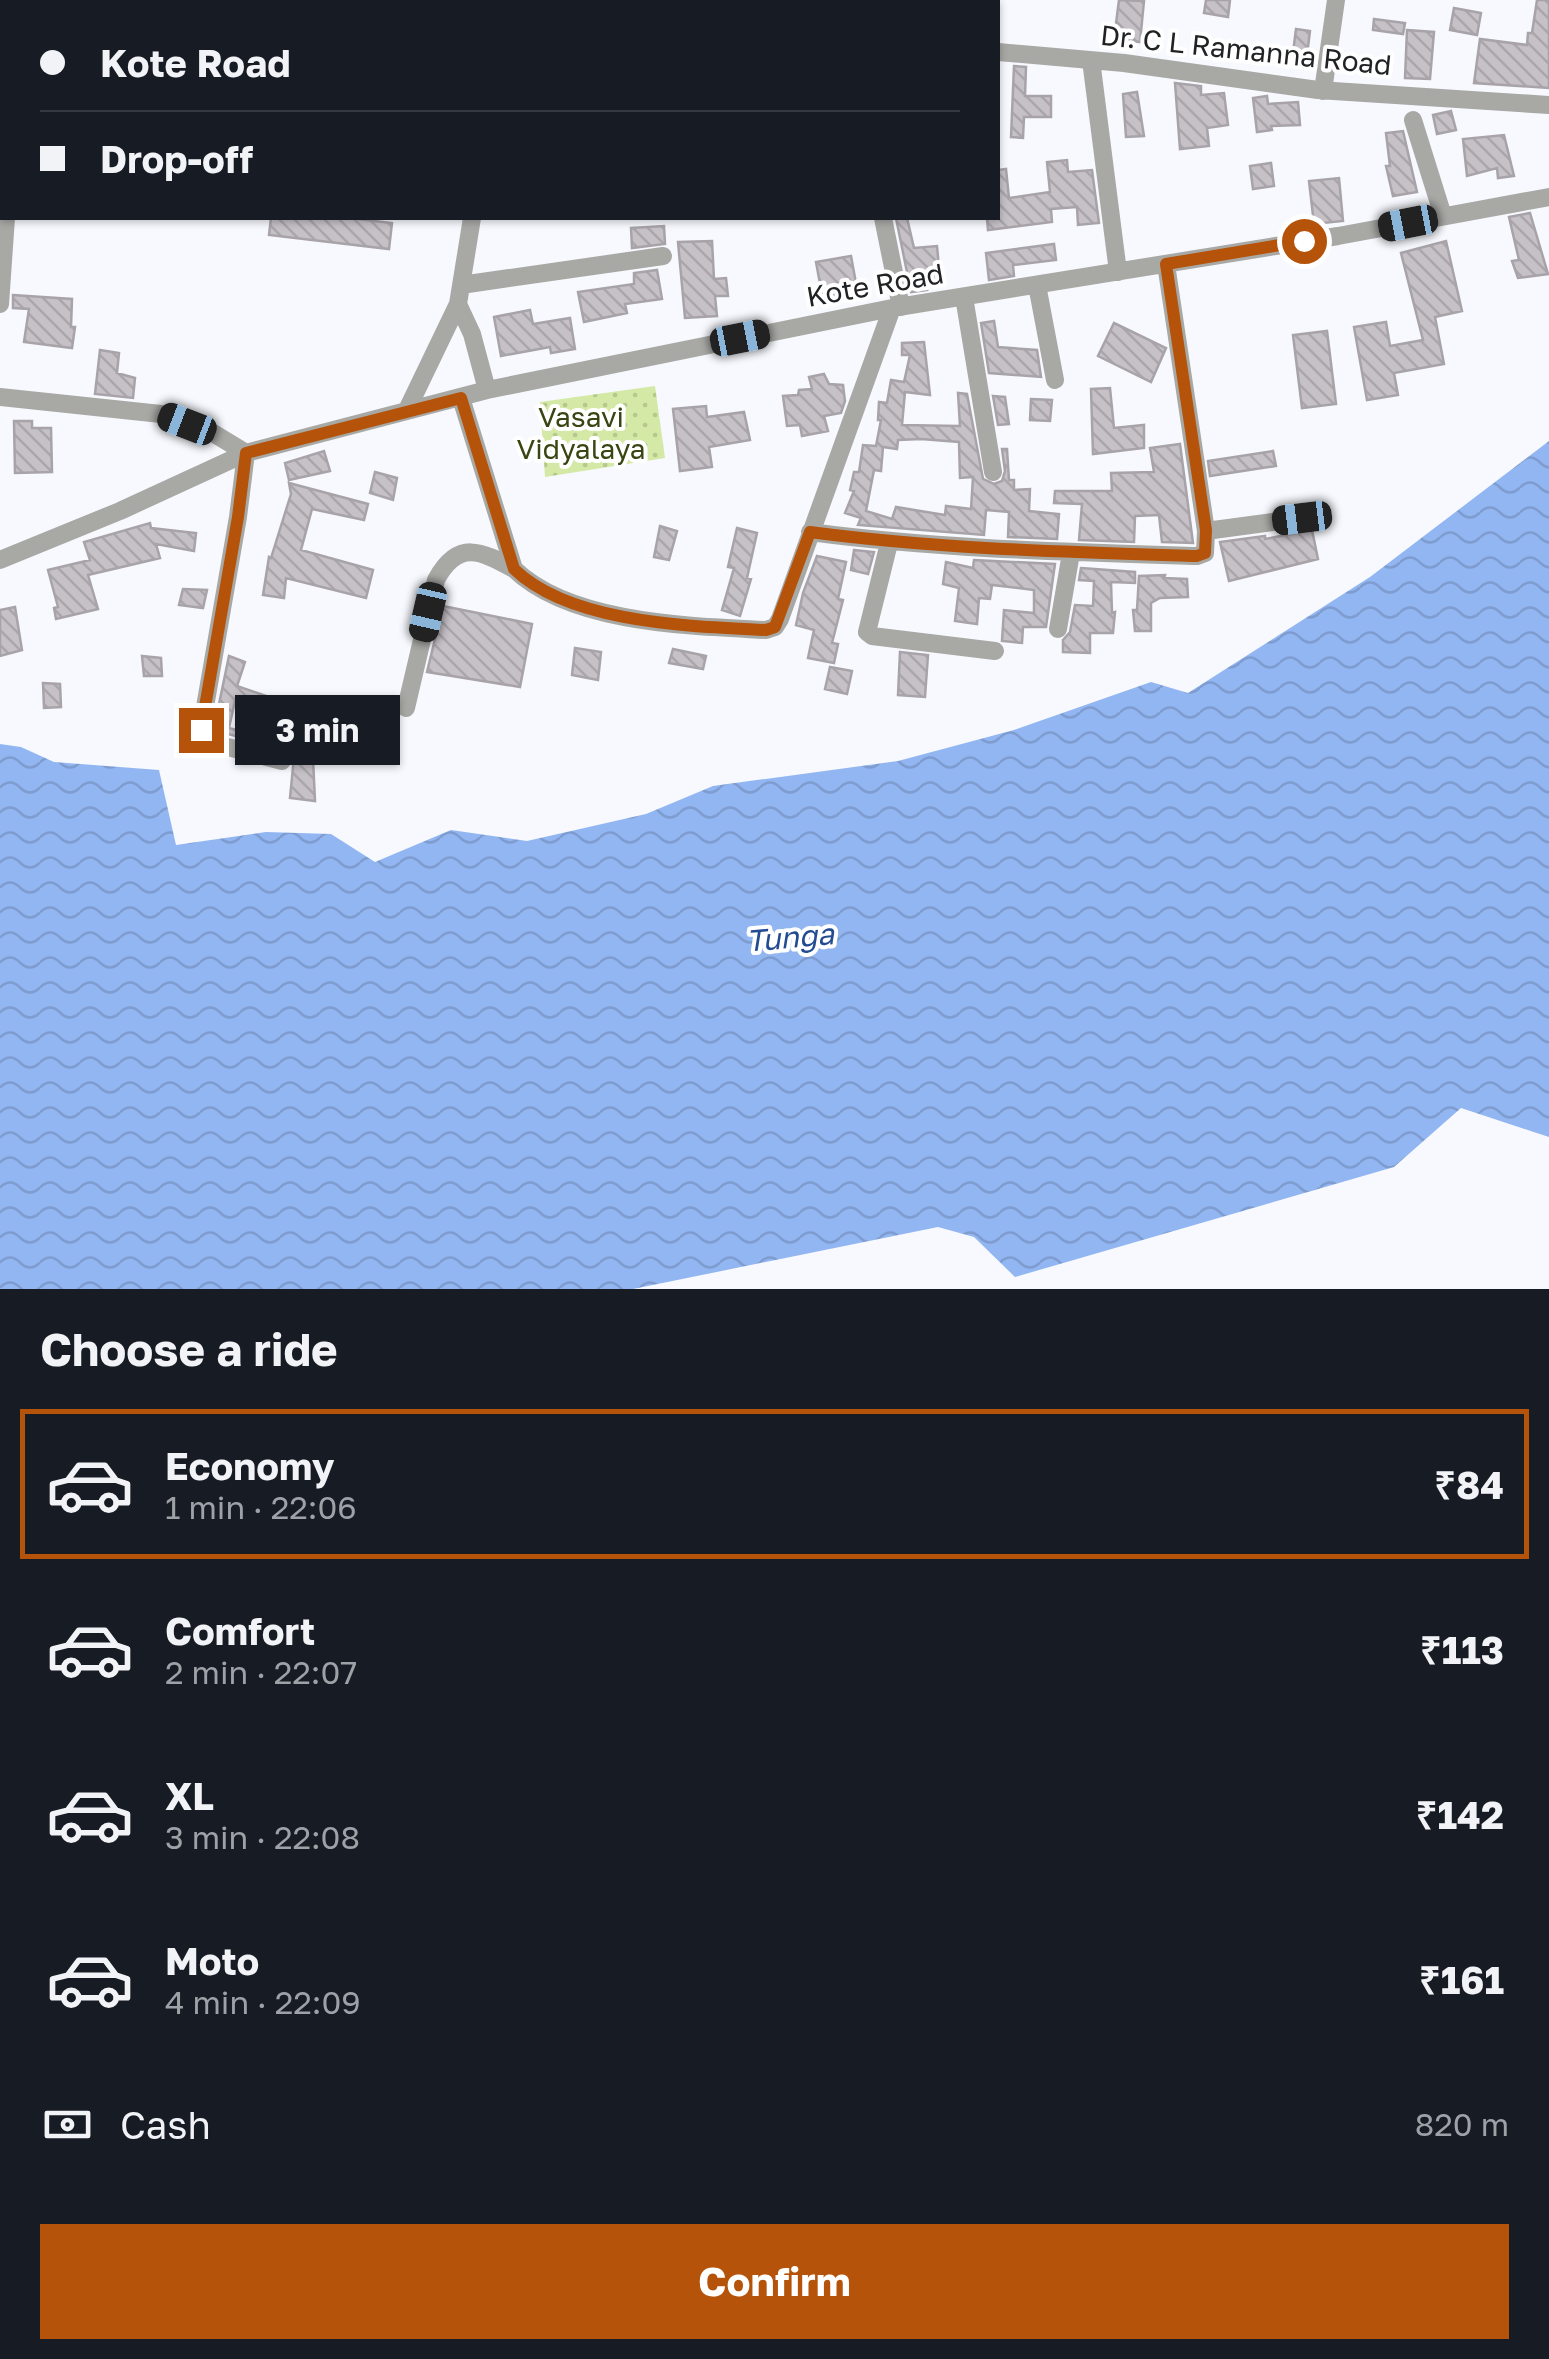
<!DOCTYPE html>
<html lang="en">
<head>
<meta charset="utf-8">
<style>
  :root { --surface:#171b24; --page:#242831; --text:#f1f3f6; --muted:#9ea1a6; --line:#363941; --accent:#b45309 }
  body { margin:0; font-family:"Golos Text",sans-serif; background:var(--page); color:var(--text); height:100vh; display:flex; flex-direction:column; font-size:38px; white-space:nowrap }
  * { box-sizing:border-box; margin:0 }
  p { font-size:32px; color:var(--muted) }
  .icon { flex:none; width:55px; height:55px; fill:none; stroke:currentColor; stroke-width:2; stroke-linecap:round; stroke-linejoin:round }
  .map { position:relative; height:1289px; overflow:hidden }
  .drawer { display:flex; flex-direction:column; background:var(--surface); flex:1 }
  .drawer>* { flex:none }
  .top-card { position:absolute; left:0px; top:0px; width:1000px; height:220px; box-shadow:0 2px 8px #0004; display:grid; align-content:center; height:220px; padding:0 40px; background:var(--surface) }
  .end { position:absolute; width:45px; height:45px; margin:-22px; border:12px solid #b45309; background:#fff; box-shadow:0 0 0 5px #fff }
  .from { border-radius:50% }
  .bubble { position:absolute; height:70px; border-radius:0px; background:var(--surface); box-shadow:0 2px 8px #0004; font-size:32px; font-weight:700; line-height:70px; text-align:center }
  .car { position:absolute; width:30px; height:60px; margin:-30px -15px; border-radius:12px; box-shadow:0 0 8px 2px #0007; background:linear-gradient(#222 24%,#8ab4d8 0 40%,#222 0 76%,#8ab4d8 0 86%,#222 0) }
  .top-card b { display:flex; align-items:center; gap:35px; height:95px; font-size:38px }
  .top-card b+b { border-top:2px solid var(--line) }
  .top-card i { width:25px; height:25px; background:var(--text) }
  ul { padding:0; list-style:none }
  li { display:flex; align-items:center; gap:30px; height:150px; margin:0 20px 15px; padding:0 20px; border:5px solid transparent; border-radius:0px }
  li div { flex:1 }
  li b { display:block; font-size:38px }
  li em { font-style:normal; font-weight:700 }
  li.active { border-color:var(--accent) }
  li>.icon { width:90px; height:90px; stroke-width:1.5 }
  h2 { padding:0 40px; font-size:45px; line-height:120px }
  .pay { display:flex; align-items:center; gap:25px; height:110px; padding:0 40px; font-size:38px }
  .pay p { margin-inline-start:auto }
  .button { display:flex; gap:20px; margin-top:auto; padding:20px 40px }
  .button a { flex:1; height:115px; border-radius:0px; background:var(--accent); color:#fff; font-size:40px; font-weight:700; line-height:115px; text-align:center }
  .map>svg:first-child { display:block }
  .park { fill:url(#park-dots) }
  .water { fill:url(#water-waves) }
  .building { fill:url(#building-back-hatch); stroke:#a8a3a9; stroke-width:2.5; fill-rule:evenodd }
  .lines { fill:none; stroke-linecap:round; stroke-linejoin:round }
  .minor { stroke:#a8a8a5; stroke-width:18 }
  .route { stroke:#b45309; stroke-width:12 }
  .labels { text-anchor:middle; stroke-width:8; stroke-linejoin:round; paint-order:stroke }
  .street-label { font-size:28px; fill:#202224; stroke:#fff }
  .park-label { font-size:28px; fill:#394513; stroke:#fff }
  .water-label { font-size:30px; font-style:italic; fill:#224b91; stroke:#fff }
</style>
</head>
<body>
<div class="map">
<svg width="1549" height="1289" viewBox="0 0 1549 1289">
  <defs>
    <pattern id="park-dots" width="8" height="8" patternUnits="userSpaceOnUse" patternTransform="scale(2.5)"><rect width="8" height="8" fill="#d4e9a5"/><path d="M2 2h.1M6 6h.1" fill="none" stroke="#b6c88e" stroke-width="1.8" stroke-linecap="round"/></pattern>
    <pattern id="water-waves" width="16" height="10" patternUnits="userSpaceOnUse" patternTransform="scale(2.5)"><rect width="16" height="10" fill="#92b6f2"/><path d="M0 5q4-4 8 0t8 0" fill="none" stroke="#7e9ccf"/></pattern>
    <pattern id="building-back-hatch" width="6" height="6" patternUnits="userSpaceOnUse" patternTransform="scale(2.5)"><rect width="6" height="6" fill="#c6c1c7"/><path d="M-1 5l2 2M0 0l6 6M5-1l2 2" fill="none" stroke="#aaa6ab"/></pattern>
  </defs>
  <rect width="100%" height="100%" fill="#f7f9fe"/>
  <path class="park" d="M655,386L665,458L545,477L540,402Z"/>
  <path class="water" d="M1549,441V1137L1461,1108L1394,1167L1015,1277L974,1237L938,1227L633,1289H0V744L21,747L54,762L159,770L176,845L266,832L331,834L375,862L451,830L527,841L646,814L713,786L898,761L1014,730L1151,682L1188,693L1370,577Z"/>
  <path class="building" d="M1119,0L1144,1L1140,42L1114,39Z
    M1206,0H1230L1228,17L1204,13Z
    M1537,0H1549V88L1474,83L1480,39L1527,45L1528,33H1532Z
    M1454,8L1481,13L1477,35L1450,30Z
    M1374,19L1405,23L1403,34L1373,30Z
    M1296,29L1310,31L1307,55L1293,53Z
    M1407,30L1434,32L1430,79L1405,78Z
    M1014,66L1026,67L1025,96H1051V117H1024L1023,138L1011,137Z
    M1175,83L1201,86V95L1224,93L1228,125L1207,128L1209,146L1180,149Z
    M1137,92L1144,136L1126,137L1123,94Z
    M1267,96L1268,104L1298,102L1300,125L1271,126L1272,130L1257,132L1253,98Z
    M1451,111L1456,130L1437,134L1433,115Z
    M1403,131L1417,192L1393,196L1386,166H1390L1386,133Z
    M1504,135L1514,176L1498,178L1497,168L1467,176L1463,139Z
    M1067,160L1068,172L1092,170L1099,223L1078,225L1077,207L1051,209L1052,222L988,230L987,218H998V170L1006,169L1009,198L1050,192L1047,162Z
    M1271,163L1274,186L1253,189L1250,166Z
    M1339,178L1343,221L1314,224L1309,181Z
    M1530,213L1548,274L1518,278L1512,261L1519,260L1509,217Z
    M271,218H349L392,223L389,249L269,235Z
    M896,218H907L914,248L937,246L940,278L924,280L927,290L911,292Z
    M664,226L665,244L632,248L631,228Z
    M712,241L714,279L726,278L728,296H715L717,316L685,318L678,242Z
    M1446,241L1462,311L1435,317L1444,364L1394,373L1398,395L1367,400L1354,327L1386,322L1390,346L1423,340L1401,253Z
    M1054,244L1056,260L1013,265L1014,276L989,280L986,253Z
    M851,256L858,294L823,300L816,262Z
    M657,270L662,299L625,304L627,313L584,322L578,292L634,284V273Z
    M13,295L72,299L71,327H75L72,348L24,342L29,309L13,308Z
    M530,310L533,324L570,318L575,349L551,353L550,347L501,356L494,317Z
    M994,321L998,347L1037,350L1041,377L989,373L981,323Z
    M1114,323L1166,348L1151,382L1098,356Z
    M1327,331L1336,404L1302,408L1293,335Z
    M924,342L930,395L905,392L902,425L960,426L958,393L967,394L983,479L994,484L1002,481L1005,471L1002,449H1007L1009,480H1014V490L1030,489L1029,511L1059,514L1057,539L1008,537L1009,512L986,510L984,535L858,525L861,518L845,513L854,491L850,490L854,472H859L863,445L876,446L881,420H878L879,402L887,403L891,380L904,382L910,355H902V343ZM921,439L959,442L960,478L973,477L971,509L946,506L945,515L896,507L892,519L866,511L874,470L881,471L883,447L897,449L898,440Z
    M100,350L119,353L117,373L135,378L133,398L95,394Z
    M824,374L829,384L843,385L845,401L841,413L824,416L828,431L802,436L800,425L787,426L783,396L798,395L799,390L812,389L809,377Z
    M1110,388L1114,428L1144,425V448L1093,454L1091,389Z
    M993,396L1005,397L1009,424L998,425Z
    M1031,399L1052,400L1050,421L1030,420Z
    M706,406L707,417L744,412L750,440L709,447L712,467L680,471L673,409Z
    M14,421H32V428H51L52,472L15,473Z
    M1180,444L1193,543L1162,542L1159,515L1135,516L1134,542L1079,540L1082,504L1054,503L1055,491H1112L1111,473L1154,472L1150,448Z
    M324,451L330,471L289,480L285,463Z
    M1273,451L1276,466L1210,476L1208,461Z
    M375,472L397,478L393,500L370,493Z
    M289,483L368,504L364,520L312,509L301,550L373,570L366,598L286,578L284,598L263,595L269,557L271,558L291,494Z
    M150,523L151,528L196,533L194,551L156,544L160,558L88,575L98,609L56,619L54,608L58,607L48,570L90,560L84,542Z
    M660,526L677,531L669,560L654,557Z
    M737,528L757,533L747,578L751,579L740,616L722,610L734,568L728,567Z
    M1312,530L1318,559L1229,581L1220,542L1265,536V539Z
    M854,550L874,552L868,574L851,570Z
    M817,556L846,562L838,599L843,600L832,643L838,644L834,663L808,658L814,630L796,625L803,593Z
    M974,560L1055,564L1046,627H1023L1022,643L1002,641L1004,610L1034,613V590L992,585L990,599L979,598L977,624L955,621L959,588L943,584L946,562L973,568Z
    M1081,568L1135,572V583L1111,582L1112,613L1115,612L1113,633H1090V653L1063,652V640L1070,632L1075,605L1093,606L1094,581L1079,580Z
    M1165,575L1164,578L1187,579L1188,597L1160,598L1151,603V631H1135L1133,610H1137L1139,576Z
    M183,589L207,590L203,608L179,605Z
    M443,606L532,624L520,687L427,672Z
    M15,607L22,650L0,656V610Z
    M575,648L601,652L598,680L572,675Z
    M673,649L706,656L703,669L669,663Z
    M900,652L928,655L925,697L898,695Z
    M142,656L161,658L162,676H144Z
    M229,656L245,662L237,686L293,705L288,719L235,701L229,728L260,736L259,742L216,731L214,728Z
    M830,667L852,671L847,694L825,689Z
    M43,683L60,684L61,707L44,708Z
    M294,757L313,758L315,801L290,798Z"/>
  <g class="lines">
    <path class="minor" d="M495,0L512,2
      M23,2V0
      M141,2L142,0
      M249,2V0
      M971,2V0
      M998,52L1124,63L1318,90L1549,105
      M1091,60L1118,272
      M1323,91L1336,0
      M1413,120L1443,216
      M0,170H2
      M883,218L901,307
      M461,285L663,256
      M1037,285L1055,380
      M964,297L993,472
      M0,304L6,218
      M458,304L472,334L487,390
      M0,397L161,414L213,433L246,453L238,517L201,730L208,742L282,761
      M461,398L514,569C571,624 691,626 766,630L775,627L780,619L892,308
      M407,410L458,304L472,218
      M1206,531L1302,518
      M810,532C938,549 1068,552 1197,556L1205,553L1206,531L1166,264
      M889,543L867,632L872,636L995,651
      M0,560L120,511L246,453L487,390L892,308L1338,236L1549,197
      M1058,629L1071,553
      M406,708L436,580C458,539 481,551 514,569"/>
  </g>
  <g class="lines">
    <path class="route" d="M201,730L238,517L246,453L461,398L514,569C571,624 691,626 766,630L775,627L810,532C938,549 1068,552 1197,556L1205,553L1206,530L1166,264L1304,241"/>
  </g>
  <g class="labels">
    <g class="street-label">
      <text transform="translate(1246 50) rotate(6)" y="10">Dr. C L Ramanna Road</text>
      <text transform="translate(875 285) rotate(-10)" y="10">Kote Road</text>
    </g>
    <g class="park-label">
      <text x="581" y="427">Vasavi<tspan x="581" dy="32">Vidyalaya</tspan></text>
    </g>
    <g class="water-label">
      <text transform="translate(790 938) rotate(-5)" y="10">Tunga</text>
    </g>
  </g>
</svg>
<i class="end from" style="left:1304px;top:241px"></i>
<i class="end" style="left:201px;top:730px"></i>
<div class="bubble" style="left:235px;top:695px;width:165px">3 min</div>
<i class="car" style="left:1408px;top:223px;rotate:259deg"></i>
<i class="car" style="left:740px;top:338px;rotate:79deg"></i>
<i class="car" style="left:187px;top:424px;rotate:291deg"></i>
<i class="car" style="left:1302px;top:518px;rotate:263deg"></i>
<i class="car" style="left:428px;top:612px;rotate:193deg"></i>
<div class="top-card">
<b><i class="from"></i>Kote Road</b>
<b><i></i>Drop-off</b>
</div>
</div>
<section class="drawer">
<h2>Choose a ride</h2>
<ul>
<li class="active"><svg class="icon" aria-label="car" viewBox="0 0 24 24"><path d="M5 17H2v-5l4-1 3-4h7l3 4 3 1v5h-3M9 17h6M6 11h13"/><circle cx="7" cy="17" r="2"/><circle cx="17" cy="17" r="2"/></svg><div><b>Economy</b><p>1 min · 22:06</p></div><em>₹84</em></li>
<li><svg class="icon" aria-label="car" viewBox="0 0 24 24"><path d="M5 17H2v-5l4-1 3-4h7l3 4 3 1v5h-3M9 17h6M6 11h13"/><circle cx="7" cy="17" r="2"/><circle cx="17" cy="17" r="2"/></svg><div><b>Comfort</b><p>2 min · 22:07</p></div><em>₹113</em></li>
<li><svg class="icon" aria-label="car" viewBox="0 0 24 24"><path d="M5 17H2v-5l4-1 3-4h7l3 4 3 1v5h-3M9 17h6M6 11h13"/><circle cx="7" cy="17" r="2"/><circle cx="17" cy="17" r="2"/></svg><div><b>XL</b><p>3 min · 22:08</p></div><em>₹142</em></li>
<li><svg class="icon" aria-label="car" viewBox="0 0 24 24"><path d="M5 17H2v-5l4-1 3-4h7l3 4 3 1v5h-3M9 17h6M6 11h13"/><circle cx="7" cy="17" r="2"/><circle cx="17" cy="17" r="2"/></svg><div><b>Moto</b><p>4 min · 22:09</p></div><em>₹161</em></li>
</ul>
<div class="pay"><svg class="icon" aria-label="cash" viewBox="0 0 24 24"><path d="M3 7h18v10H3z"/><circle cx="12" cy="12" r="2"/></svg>Cash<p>820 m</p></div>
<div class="button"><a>Confirm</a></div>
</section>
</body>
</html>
